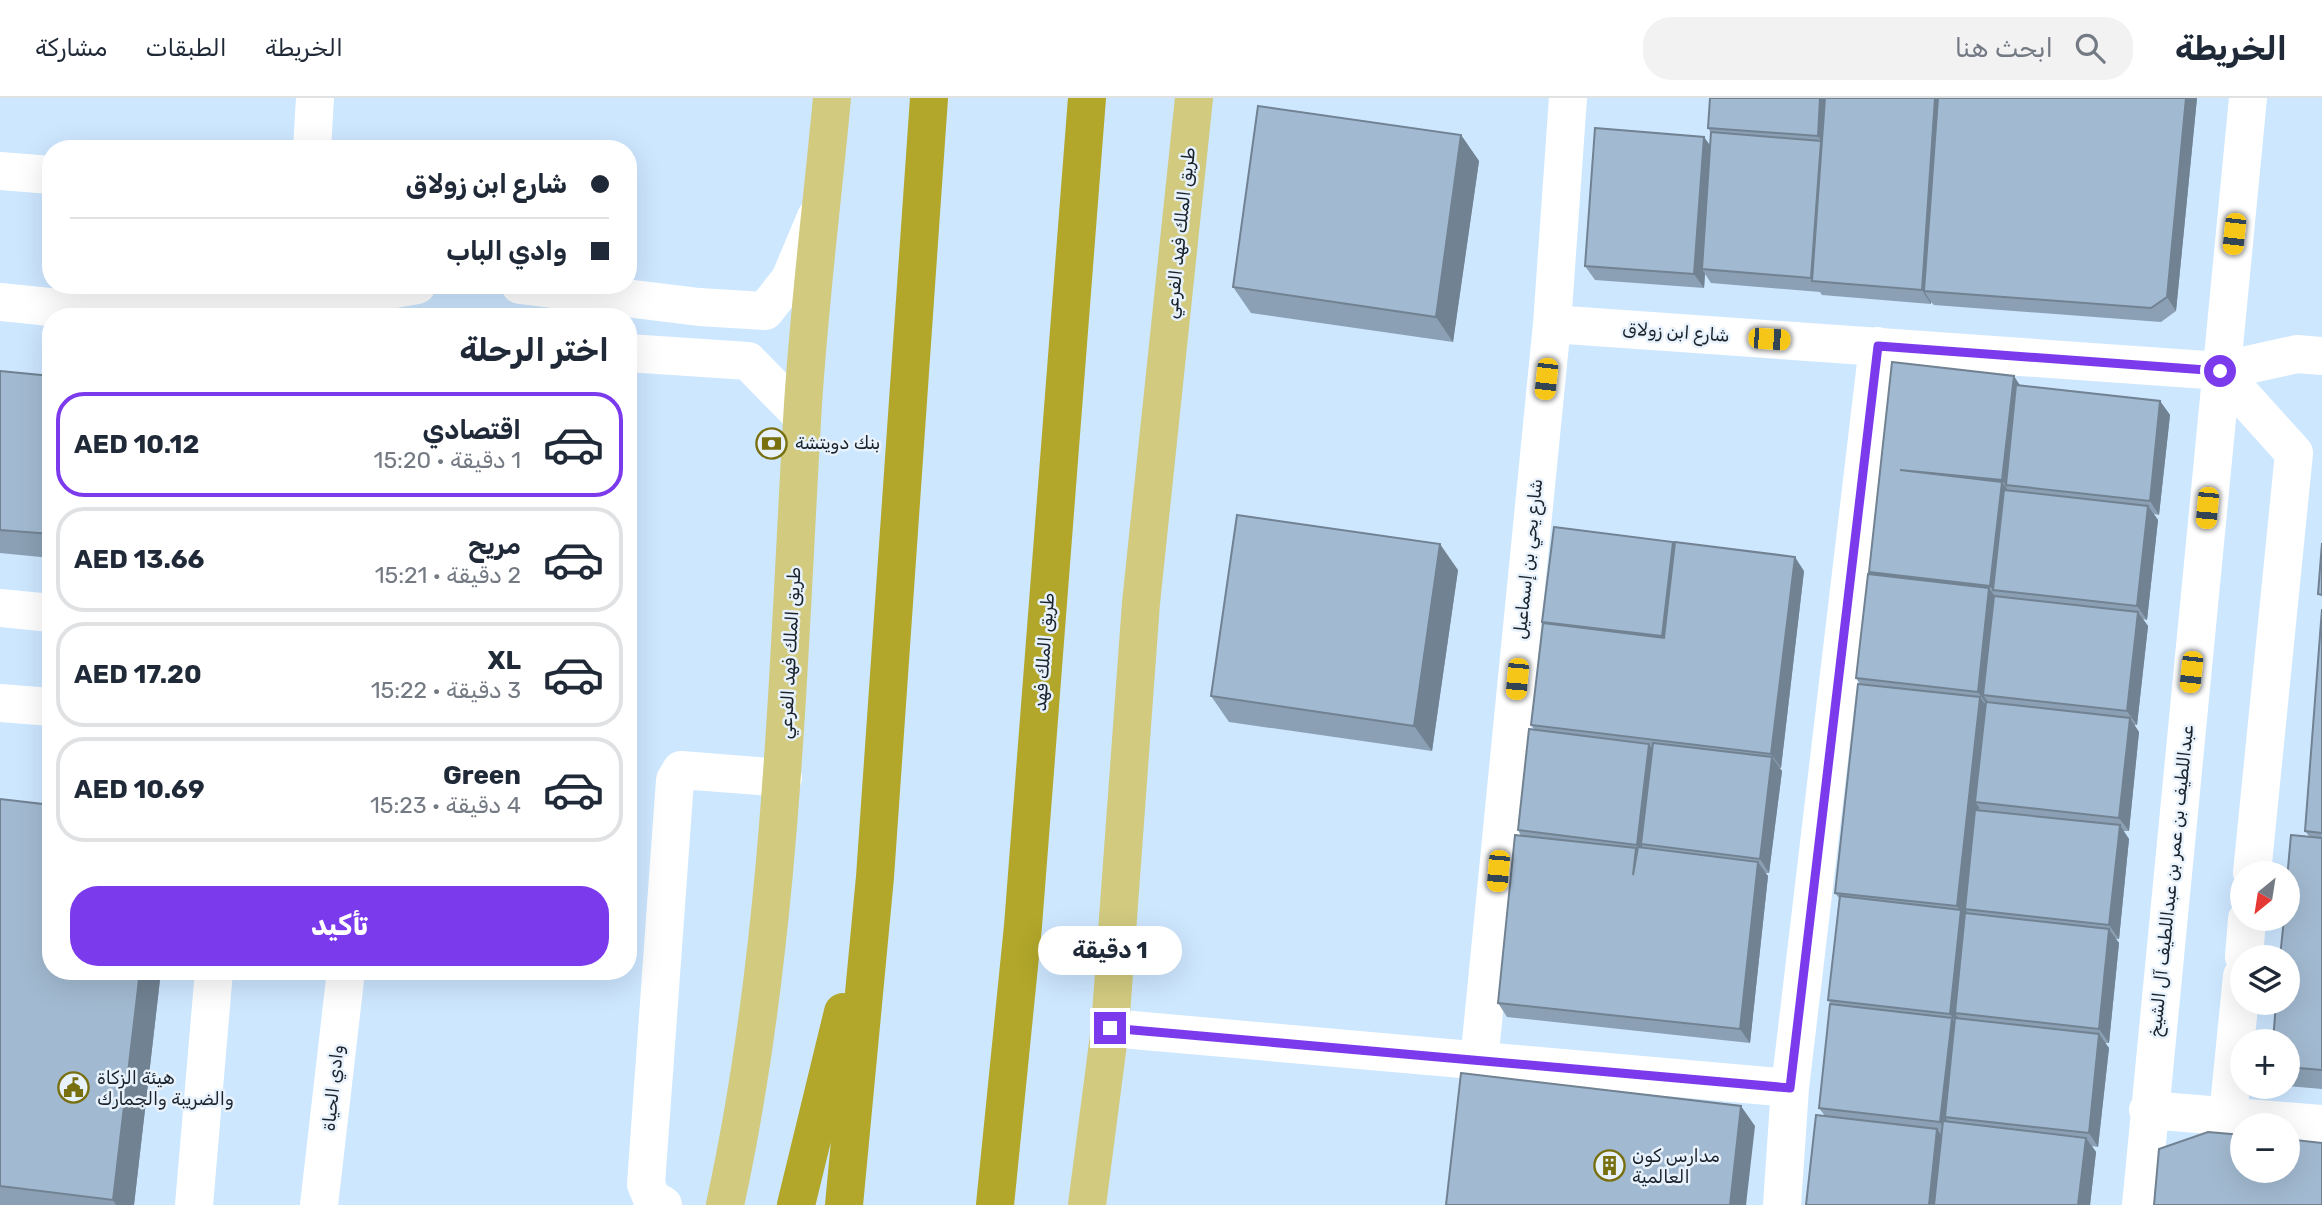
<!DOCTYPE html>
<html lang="ar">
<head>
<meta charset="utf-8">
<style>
  :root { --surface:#fff; --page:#f2f2f3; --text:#1f2937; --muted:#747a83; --line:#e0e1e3; --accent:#7c3aed }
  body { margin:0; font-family:Rubik,"Noto Naskh Arabic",sans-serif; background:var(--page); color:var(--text); direction:rtl; height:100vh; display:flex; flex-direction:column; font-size:26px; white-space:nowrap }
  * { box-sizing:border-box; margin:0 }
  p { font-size:23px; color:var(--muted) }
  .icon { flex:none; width:38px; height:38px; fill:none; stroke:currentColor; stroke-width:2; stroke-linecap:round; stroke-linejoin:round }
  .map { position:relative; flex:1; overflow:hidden; direction:ltr }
  .sheet { position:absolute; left:42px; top:210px; width:595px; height:672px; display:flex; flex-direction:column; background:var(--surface); border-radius:28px; box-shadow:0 7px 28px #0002; direction:rtl }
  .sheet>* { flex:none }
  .banner { position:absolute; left:42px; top:42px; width:595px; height:154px; border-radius:28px; box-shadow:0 7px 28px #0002; direction:rtl; display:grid; align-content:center; height:154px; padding:0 28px; background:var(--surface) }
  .needle { width:46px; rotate:210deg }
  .controls { position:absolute; left:2230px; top:763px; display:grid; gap:14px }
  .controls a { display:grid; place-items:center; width:70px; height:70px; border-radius:50%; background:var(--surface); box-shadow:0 7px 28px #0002; font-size:35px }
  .end { position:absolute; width:32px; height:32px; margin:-16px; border:9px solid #7c3aed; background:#fff; box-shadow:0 0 0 4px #fff }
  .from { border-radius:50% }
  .bubble { position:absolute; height:49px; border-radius:24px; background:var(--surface); box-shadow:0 7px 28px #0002; font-size:23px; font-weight:700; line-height:49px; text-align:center; direction:rtl }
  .car { position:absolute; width:21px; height:42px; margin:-21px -10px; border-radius:9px; box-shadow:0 0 5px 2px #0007; background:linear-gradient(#f5c518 24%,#345 0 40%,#f5c518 0 76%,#345 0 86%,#f5c518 0) }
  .banner b { display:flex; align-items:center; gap:24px; height:66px; font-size:26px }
  .banner b+b { border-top:2px solid var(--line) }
  .banner i { width:18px; height:18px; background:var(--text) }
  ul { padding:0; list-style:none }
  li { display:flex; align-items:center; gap:21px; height:105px; margin:0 14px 10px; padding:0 14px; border:4px solid var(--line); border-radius:28px }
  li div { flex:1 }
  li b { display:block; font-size:26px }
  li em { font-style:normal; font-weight:700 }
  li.selected { border-color:var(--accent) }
  li>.icon { width:63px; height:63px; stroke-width:1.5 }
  h2 { padding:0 28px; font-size:32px; line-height:84px }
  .action { display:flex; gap:14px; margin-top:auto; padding:14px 28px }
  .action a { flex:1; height:80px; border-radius:28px; background:var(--accent); color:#fff; font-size:28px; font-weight:700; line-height:80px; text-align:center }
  header { display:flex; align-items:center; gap:42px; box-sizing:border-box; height:98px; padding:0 35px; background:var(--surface); border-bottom:2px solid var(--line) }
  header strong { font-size:33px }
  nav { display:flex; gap:38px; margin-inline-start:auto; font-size:24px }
  .search { width:490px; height:63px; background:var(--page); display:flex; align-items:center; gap:18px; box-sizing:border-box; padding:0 24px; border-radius:28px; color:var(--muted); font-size:26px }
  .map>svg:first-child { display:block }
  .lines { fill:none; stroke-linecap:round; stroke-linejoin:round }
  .minor { stroke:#fff; stroke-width:38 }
  .major { stroke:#d1ca7f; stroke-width:38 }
  .highway { stroke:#b2a72a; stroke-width:38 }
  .wall { fill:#8ba0b4 }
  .shaded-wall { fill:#718292 }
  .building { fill:#a2bad1; stroke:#718292; stroke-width:2 }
  .route { stroke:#7c3aed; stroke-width:9 }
  .labels { text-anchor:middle; stroke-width:5; stroke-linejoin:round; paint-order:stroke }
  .street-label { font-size:18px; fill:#1a232c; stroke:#e8f2fc }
  .poi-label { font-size:18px; fill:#1a232c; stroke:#e8f2fc; text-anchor:start }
</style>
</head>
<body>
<header>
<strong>الخريطة</strong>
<div class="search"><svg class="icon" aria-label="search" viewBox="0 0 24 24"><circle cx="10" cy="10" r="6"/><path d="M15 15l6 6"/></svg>ابحث هنا</div>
<nav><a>الخريطة</a><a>الطبقات</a><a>مشاركة</a></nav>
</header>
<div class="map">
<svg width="2322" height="1107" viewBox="0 0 2322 1107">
  <rect width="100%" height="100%" fill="#cde7ff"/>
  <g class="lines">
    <path class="minor" d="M312,51L315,0
      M0,73L51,77
      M520,187L699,209L765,213L790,181L816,119
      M0,204L138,218
      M113,214L206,208H300L417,187
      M1552,226L2220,273L2297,256L2322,258
      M628,255L748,263L802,318
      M2220,273L2294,355L2252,775
      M0,510L51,515
      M0,605L51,609
      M2244,859L2247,821
      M1110,930L1790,990
      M1479,964L1552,226L1568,0
      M2148,1012L2322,1026
      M2228,1018L2242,878
      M194,1107L214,873
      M319,1107L346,873
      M663,1107L652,1101L646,1086L675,682L681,672L783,680
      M1782,1107L1790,990L1878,248
      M2141,1107L2248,0"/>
    <path class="major" d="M725,1107C781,850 787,585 802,323C808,215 822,107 832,0
      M1087,1107L1110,930L1141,505L1194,0"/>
    <path class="highway" d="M796,1107L843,914
      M844,1107L875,779L929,0
      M995,1107L1023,828L1087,0"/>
  </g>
  <path class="wall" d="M2197,0L2176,213L2161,224L1934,207L1931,204V206L1822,197L1820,194L1711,185L1705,176L1704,190L1595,182L1585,168L1704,39L1710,48L1711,35L1708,30Z
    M1461,37L1479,63L1453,244L1251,215L1233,189Z
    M0,273L51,278V460L0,455Z
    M2021,288L2160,303L2170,317L2159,417L2154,416L2158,422L2147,522L2143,521L2148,528L2137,627H2134L2139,634L2129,733H2123L2129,741L2119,841H2116L2119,845L2109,945H2105L2109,950L2098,1049L2092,1048L2096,1054L2090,1107L1825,1018L1819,1010L1831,906L1828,902L1839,800L1835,795L1860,586L1856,580L1871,476L1869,474Z
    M1673,444L1675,446L1804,473L1781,670H1779L1782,673L1769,775H1765L1768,778L1750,945L1507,919L1498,905L1521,738L1518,732L1534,631L1531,627L1544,525L1542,524Z
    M1458,472L1432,653L1229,624L1211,598Z
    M2322,511V991L2287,988V943L2309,738L2305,733Z
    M0,701L51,873H161L134,1107H0Z"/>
  <path class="shaded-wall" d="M1820,0H1831L1827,52L1818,38Z
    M1935,0H1946L1924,193L1931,204V206L1922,192Z
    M2186,0H2197L2176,213L2167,199Z
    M1461,37L1479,63L1453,244L1436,219Z
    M1704,39L1714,53L1702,171L1705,176L1704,190L1694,176Z
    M1821,43L1830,57L1813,183L1811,180Z
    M2014,278L2023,292L2006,387L2012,396L2002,382Z
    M2160,303L2170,317L2159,417L2150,403Z
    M2002,384L2012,398L1993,492L2000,502L1990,488Z
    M2148,408L2158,422L2147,522L2137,508Z
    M1673,444L1683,458L1672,552L1662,538Z
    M1440,446L1458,472L1432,653L1414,628Z
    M1795,459L1804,473L1781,670L1771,656Z
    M1989,490L1999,504L1983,597L1988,604V608L1978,594Z
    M2138,514L2148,528L2137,627L2127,613Z
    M1980,599L1990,613L1975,704L1979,709L1968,812L1965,811L1967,814L1955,915L1960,923V930L1950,916L1961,815L1957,808Z
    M2130,620L2139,634L2129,733L2119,720Z
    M1649,646L1658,660L1641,746L1647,756L1646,761L1637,747Z
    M1772,659L1782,673L1769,775L1760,761Z
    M2120,727L2129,741L2119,841L2109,827Z
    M1758,764L1768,778L1750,945L1740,931Z
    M2109,831L2119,845L2109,945L2099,931Z
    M140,873H161L134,1107H116L113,1102Z
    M1952,920L1961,934L1945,1019L1951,1028L1950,1038L1940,1024Z
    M2099,936L2109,950L2098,1049L2089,1035Z
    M1741,1008L1755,1028L1746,1107H1730Z
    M1937,1031L1947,1045L1940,1107H1929Z
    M2086,1040L2096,1054L2090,1107H2078Z"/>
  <path class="building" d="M1710,0H1820L1818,38L1708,30Z
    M1825,0H1935L1922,192L1812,183Z
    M1938,0H2186L2167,199L2151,210L1924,193Z
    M1258,8L1461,37L1436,219L1233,189Z
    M1595,30L1704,39L1694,176L1585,168Z
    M1711,34L1821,43L1811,180L1702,171Z
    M1892,264L2014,278L2002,382L1900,372L2002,384L1990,488L1869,474Z
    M0,273L51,278V436L0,432Z
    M2016,287L2160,303L2150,403L2006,387Z
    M2004,392L2148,408L2137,508L1993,492Z
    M1237,417L1440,446L1414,628L1211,598Z
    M1554,429L1673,444L1662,538L1542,524Z
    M1675,444L1795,459L1771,656L1531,627L1543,525L1664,540Z
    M2322,445V497L2318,496Z
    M1868,476L1989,490L1978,594L1856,580Z
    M1994,498L2138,514L2127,613L1983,597Z
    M2322,511V735L2305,733Z
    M1858,586L1980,599L1957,808L1835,795Z
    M1986,604L2130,620L2119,720L1975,704Z
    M1529,631L1649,646L1637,747L1518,732Z
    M1653,645L1772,659L1760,761L1641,746Z
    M0,701L51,707V873H140L113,1102L0,1088Z
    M1975,712L2120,727L2109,827L1965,811Z
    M1515,737L1636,750L1633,777L1638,749L1758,764L1740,931L1498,905Z
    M2291,737L2322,740V972L2287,969V943H2273L2276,905H2287V859H2280L2284,821H2287V781Z
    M1840,798L1961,812L1950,916L1828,902Z
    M1965,815L2109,831L2099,931L1955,915Z
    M1830,906L1952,920L1940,1024L1819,1010Z
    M1955,920L2099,936L2089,1035L1945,1019Z
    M1461,975L1741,1008L1730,1107H1446Z
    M1816,1017L1937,1031L1929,1107H1806Z
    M1943,1023L2086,1040L2078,1107H1934Z
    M2208,1034L2242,1037V1073H2287V1041L2322,1045V1107H2154L2159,1051Z"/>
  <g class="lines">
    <path class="route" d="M1110,930L1790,990L1878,248L2220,273"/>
  </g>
  <defs>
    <symbol id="bank-ring" viewBox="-11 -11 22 22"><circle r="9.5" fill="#e8f2fc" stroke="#786f0e" stroke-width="1.5"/><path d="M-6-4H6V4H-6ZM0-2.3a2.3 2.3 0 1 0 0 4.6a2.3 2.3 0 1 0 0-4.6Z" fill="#786f0e"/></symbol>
    <symbol id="civic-ring" viewBox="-11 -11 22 22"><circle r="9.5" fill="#e8f2fc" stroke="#786f0e" stroke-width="1.5"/><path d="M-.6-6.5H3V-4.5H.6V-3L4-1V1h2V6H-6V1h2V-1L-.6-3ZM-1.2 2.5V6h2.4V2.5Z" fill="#786f0e"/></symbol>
    <symbol id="building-ring" viewBox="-11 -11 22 22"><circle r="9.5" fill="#e8f2fc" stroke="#786f0e" stroke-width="1.5"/><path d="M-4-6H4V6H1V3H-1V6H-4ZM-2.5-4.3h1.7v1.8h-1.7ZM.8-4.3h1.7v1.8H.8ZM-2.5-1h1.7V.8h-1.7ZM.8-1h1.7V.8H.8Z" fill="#786f0e"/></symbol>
  </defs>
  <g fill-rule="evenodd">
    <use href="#bank-ring" x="754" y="328" width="35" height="35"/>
    <use href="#civic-ring" x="56" y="972" width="35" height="35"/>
    <use href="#building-ring" x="1592" y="1050" width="35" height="35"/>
  </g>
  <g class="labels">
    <g class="street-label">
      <text transform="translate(1180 135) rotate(-84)" y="6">طريق الملك فهد الفرعي</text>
      <text transform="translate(1676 234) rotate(4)" y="6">شارع ابن زولاق</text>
      <text transform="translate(1528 461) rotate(-84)" y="6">شارع يحي بن إسماعيل</text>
      <text transform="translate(1044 554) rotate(-86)" y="6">طريق الملك فهد</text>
      <text transform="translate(790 555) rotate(-87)" y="6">طريق الملك فهد الفرعي</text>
      <text transform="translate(2171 783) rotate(-84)" y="6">عبداللطيف بن عمر بن عبداللطيف آل الشيخ</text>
      <text transform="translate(333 990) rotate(-84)" y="6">وادي الحياة</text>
    </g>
    <g class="poi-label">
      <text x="795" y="351">بنك دويتشة</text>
      <text x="97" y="986">هيئة الزكاة<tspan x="97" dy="21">والضريبة والجمارك</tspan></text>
      <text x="1632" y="1064">مدارس كون<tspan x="1632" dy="21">العالمية</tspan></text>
    </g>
  </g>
</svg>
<div class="controls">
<a><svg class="needle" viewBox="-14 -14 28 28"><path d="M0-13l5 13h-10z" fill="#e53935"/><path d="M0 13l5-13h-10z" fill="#747a83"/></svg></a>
<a><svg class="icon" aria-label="layers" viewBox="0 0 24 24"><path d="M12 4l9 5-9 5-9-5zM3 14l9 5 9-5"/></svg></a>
<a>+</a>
<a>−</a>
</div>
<i class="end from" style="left:2220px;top:273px"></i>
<i class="end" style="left:1110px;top:930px"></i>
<div class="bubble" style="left:1038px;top:828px;width:144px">1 دقيقة</div>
<i class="car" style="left:2234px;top:136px;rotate:186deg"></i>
<i class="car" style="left:1769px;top:241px;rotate:94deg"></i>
<i class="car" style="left:1546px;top:281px;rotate:186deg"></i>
<i class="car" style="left:2207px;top:410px;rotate:185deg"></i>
<i class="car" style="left:2191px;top:574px;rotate:186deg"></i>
<i class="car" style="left:1517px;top:581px;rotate:185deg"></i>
<i class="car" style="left:1498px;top:773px;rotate:185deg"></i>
<div class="banner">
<b><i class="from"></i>شارع ابن زولاق</b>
<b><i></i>وادي الباب</b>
</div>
<section class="sheet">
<h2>اختر الرحلة</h2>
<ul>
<li class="selected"><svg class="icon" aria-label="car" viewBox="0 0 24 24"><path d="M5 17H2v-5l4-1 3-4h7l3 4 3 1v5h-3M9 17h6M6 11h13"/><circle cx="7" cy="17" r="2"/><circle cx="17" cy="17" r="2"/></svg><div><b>اقتصادي</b><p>1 دقيقة · 15:20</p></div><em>AED 10.12</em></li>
<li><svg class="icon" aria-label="car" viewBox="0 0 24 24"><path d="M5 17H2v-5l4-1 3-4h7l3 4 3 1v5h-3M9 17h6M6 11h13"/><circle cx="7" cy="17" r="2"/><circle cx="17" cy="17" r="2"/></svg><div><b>مريح</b><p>2 دقيقة · 15:21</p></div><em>AED 13.66</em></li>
<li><svg class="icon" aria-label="car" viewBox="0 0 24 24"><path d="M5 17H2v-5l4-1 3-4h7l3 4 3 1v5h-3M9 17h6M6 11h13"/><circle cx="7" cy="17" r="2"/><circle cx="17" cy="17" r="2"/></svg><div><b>XL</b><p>3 دقيقة · 15:22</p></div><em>AED 17.20</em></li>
<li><svg class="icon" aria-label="car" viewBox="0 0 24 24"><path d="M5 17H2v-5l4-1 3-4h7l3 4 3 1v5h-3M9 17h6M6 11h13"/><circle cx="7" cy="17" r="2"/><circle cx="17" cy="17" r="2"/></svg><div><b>Green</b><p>4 دقيقة · 15:23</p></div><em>AED 10.69</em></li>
</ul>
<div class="action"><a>تأكيد</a></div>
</section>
</div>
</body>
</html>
